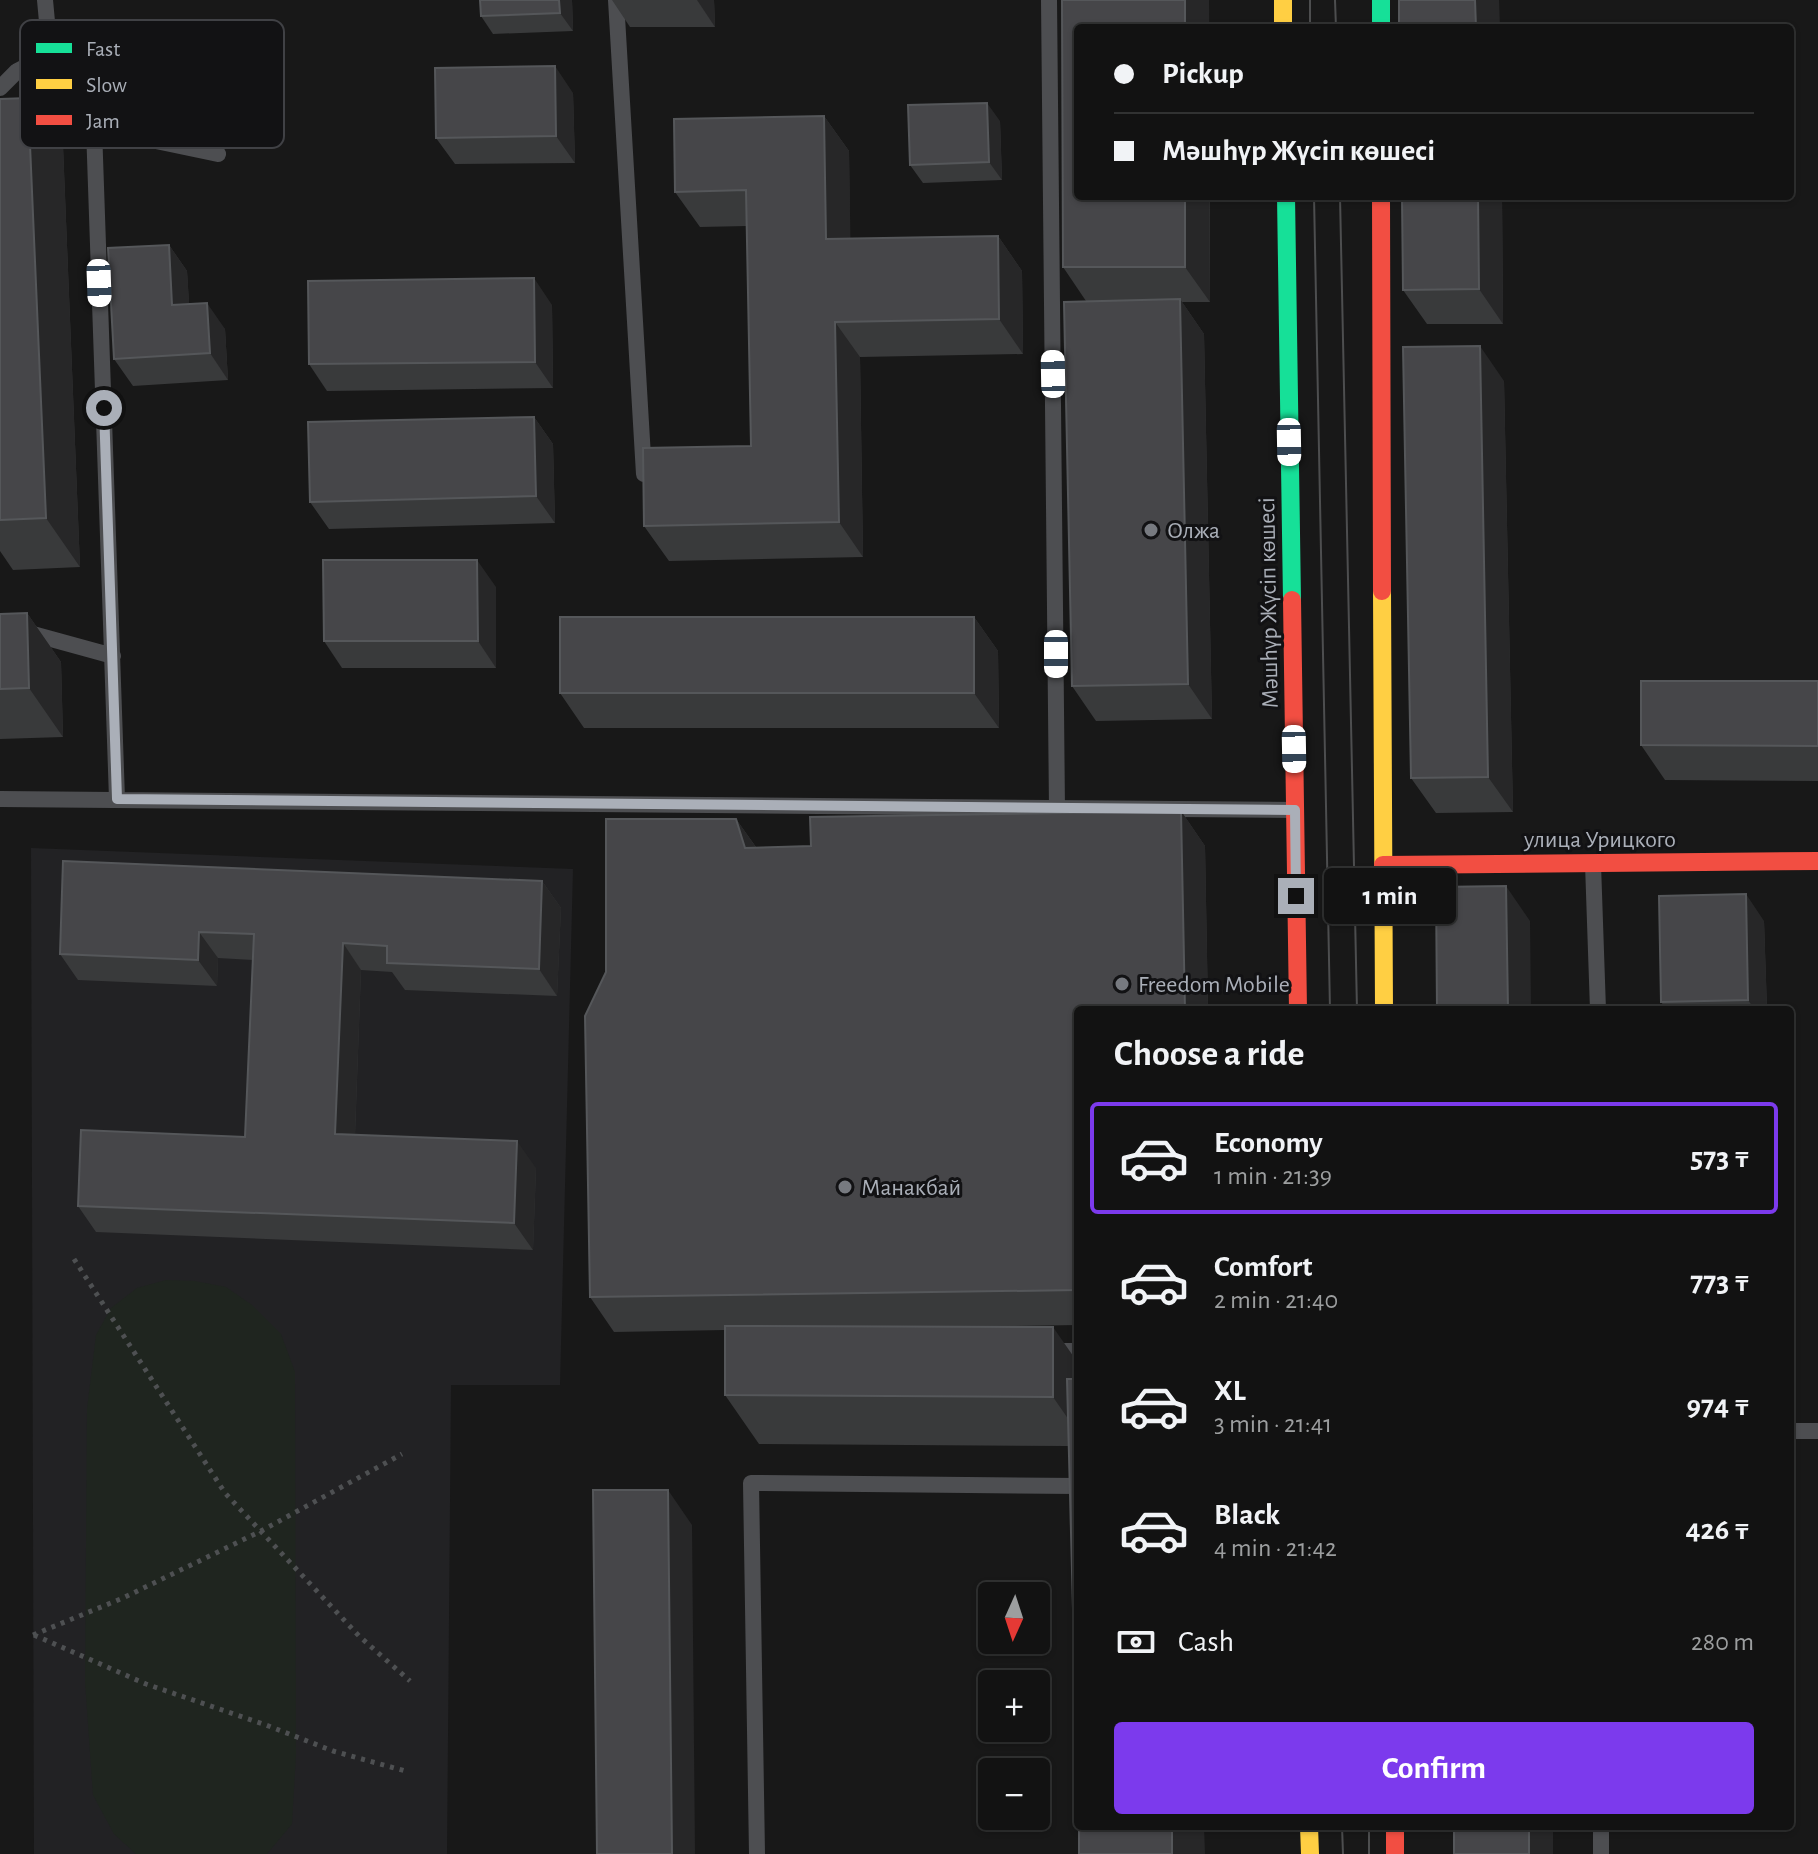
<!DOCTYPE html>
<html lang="en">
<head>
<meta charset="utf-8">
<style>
  :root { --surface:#121212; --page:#1b1b1b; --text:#f1f3f6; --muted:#9c9e9f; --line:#313232; --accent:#7c3aed }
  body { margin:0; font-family:"Alegreya Sans",sans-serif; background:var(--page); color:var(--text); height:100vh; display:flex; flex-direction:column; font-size:30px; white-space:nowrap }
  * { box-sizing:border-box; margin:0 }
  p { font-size:26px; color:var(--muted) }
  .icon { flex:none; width:44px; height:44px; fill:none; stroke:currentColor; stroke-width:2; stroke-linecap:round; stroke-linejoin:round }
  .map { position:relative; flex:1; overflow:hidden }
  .drawer { position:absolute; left:1074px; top:1006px; width:720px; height:824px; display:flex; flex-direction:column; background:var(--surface); border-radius:8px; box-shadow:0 2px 6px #0004,0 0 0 2px var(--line) }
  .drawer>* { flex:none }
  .top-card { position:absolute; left:1074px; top:24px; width:720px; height:176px; border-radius:8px; box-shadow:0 2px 6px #0004,0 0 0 2px var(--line); display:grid; align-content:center; height:176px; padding:0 40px; background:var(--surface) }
  .needle { width:52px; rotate:183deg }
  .buttons { position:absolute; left:978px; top:1582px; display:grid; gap:16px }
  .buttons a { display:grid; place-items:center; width:72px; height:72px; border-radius:8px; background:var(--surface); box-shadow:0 2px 6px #0004,0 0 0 2px var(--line); font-size:40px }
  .end { position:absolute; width:36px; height:36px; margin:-18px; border:10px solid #aaafb8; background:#111; box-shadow:0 0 0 4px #111 }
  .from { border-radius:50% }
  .bubble { position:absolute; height:56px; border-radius:8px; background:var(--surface); box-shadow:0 2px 6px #0004,0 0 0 2px var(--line); font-size:26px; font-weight:600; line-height:56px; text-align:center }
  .car { position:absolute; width:24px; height:48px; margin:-24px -12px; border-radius:10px; box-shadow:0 0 6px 2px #0007; background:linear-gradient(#fff 24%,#345 0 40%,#fff 0 76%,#345 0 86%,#fff 0) }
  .top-card b { display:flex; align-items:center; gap:28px; height:76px; font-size:30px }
  .top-card b+b { border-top:2px solid var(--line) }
  .top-card i { width:20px; height:20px; background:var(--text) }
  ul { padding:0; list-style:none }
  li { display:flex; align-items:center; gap:24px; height:112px; margin:0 16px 12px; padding:0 24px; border:4px solid transparent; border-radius:8px }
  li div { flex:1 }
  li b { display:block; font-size:30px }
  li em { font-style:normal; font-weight:600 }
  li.current { border-color:var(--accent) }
  li>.icon { width:72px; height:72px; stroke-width:1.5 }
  h2 { padding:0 40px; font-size:36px; line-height:96px }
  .pay { display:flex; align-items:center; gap:20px; height:88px; padding:0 40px; font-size:30px }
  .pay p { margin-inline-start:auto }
  .cta { display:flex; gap:16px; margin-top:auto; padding:16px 40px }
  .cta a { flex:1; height:92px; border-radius:8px; background:var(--accent); color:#fff; font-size:32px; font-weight:600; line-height:92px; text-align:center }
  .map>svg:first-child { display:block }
  .built { fill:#222224 }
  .green { fill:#1f251f }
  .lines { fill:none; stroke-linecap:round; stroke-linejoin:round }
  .path { stroke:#4e5052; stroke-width:5; stroke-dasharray:4 6; stroke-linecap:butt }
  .lane { stroke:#4d4e51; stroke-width:16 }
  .fast { stroke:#16e098; stroke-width:18 }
  .slow { stroke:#ffcf43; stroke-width:18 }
  .jam { stroke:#f24e42; stroke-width:18 }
  .tram { stroke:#4d4e4f; stroke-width:2 }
  .wall { fill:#393a3b }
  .shaded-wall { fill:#272728 }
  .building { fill:#464649; stroke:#55575a; stroke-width:2 }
  .route { stroke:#aaafb8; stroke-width:10 }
  .poi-dot { fill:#777a80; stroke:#121214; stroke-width:3 }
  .labels { text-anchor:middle; stroke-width:6; stroke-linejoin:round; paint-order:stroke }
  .poi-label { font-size:24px; fill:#aaafb8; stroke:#121214; text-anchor:start }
  .street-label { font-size:24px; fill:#aaafb8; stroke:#121214 }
  .key { fill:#121214; stroke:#404145; stroke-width:2 }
  .key-label { font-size:22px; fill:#aaafb8 }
</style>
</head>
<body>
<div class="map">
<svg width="1818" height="1854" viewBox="0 0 1818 1854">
  <rect width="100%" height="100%" fill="#181818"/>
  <path class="built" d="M31,848L573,869L560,1385H451L447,1854H34Z"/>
  <path class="green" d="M166,1280L195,1281L226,1287L252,1305L281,1334L295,1372L296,1754L292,1824L267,1854H136L114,1834L93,1795L85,1681L87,1409L96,1335L111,1308L137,1288Z"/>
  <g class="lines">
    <path class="path" d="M74,1259L225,1493L359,1636L410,1681
      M33,1635L123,1598L261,1531L402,1454
      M34,1635L146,1684L266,1725L333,1751L409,1772"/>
    <path class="lane" d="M45,0L50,54C79,80 86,89 94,128L117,799
      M616,0L644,474
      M1049,0L1057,810
      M0,88L17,71L50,54
      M94,128L218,154
      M0,625L113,656
      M0,799L1294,810
      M1593,864L1598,1010
      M1048,1351H1078
      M1790,1431H1818
      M757,1854L751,1483L1078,1486
      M1601,1854V1826"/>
    <path class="fast" d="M1381,0V28
      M1286,196L1292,600"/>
    <path class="slow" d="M1283,0V28
      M1382,591L1384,1010
      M1309,1826L1310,1854"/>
    <path class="jam" d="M1381,196L1382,591
      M1292,600L1298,1010
      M1383,865L1818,861
      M1395,1826V1854"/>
    <path class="tram" d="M1310,0V28
      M1335,0L1336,28
      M1314,196L1330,1010
      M1340,196L1357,1010
      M1342,1826L1343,1854
      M1369,1826V1854"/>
  </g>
  <path class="wall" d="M572,0L573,31L493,34L481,16Z
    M612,0H714L715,27H630Z
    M1062,0H1209L1210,302H1182L1204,334L1212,719L1096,721L1072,686L1086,301L1063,267Z
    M573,93L575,163L455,164L436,138Z
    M28,98L63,146L80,567L13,570L0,551V99Z
    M824,116L849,151L850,239L998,236L1022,271L1023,354L860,357L863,557L669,561L644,526L751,446L747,226L700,227L675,192Z
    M1000,121L1002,180L923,183L910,165Z
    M1402,196H1502L1503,324H1427L1403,290Z
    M169,245L187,271L189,304L225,329L228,380L133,386L114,359Z
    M552,305L553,388L327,391L309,364Z
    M1504,381L1513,812L1436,813L1411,778Z
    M534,417L553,444L555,523L329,529L310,502Z
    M496,587V668H342L324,641Z
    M27,613L61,662L63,737L0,739V614Z
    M974,617L998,651L999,728H584L560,693Z
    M1818,681V781L1665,780L1641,745Z
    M1181,811L1205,846L1208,1010H1078V1325L946,1327L1078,1363L1068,1446L759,1444L725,1395V1330L614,1332L590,1297L736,819L756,847L811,846Z
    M63,861L542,881L561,908L557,996L405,990L392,972L361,970L355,1135L536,1168L533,1250L96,1232L78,1206L245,1137L253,960L218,958L217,986L78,980L60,954Z
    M1764,921L1767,1010H1667L1661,1002Z"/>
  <path class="shaded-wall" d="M559,0H572L573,31L560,13Z
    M697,0H714L715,27Z
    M1185,0H1209V28H1185Z
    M1475,0H1499L1500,28H1476Z
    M555,66L573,93L575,163L556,136Z
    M28,98L63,146L80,567L46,518Z
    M987,103L1000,121L1002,180L989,162Z
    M824,116L849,151L851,274L826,239Z
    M1185,196H1209L1210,302L1185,267Z
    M1478,196H1502L1503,324L1479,289Z
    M998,236L1022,271L1023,354L999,319Z
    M169,245L187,271L191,332L172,305Z
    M534,278L552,305L553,388L535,362Z
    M1180,299L1204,334L1212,719L1188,684Z
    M207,303L225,329L228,380L210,353Z
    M835,322L860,357L863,557L839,522Z
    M1480,346L1504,381L1513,812L1488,777Z
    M534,417L553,444L555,523L536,496Z
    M477,560L496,587V668L478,641Z
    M27,613L61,662L63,737L29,688Z
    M974,617L998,651L999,728L974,693Z
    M1181,811L1205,846L1208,1010H1185Z
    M736,819L760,853L745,848Z
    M542,881L561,908L557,996L539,969Z
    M1506,886L1530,921L1531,1010H1508Z
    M1746,894L1764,921L1767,1010H1755L1748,1000Z
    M199,932L218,958L217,986L198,960Z
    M343,943L361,970L354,1160L335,1134Z
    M517,1141L536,1168L533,1250L514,1223Z
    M1053,1327L1078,1363V1433L1053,1397Z
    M668,1490L692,1525L695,1854H672Z
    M1172,1826H1204L1205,1854H1172Z
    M1529,1826H1553V1854H1529Z"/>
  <path class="building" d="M480,0H559L560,13L481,16Z
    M1062,0H1185V28H1078V196H1185V267H1063Z
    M1399,0H1475L1476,28H1399Z
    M555,66L556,136L436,138L435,68Z
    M28,98L46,518L0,520V99Z
    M987,103L989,162L910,165L908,105Z
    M824,116L826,239L998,236L999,319L835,322L839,522L644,526L643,448L751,446L746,190L675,192L674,119Z
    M1402,196H1478L1479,289L1403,290Z
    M169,245L172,305L207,303L210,353L114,359L108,248Z
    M534,278L535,362L309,364L308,281Z
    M1180,299L1188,684L1072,686L1064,302Z
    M1480,346L1488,777L1411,778L1403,347Z
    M534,417L536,496L310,502L308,422Z
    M323,560H477L478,641H324Z
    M27,613L29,688L0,689V614Z
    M560,617H974V693H560Z
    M1641,681H1818V746L1641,745Z
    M1181,811L1185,1010H1078V1290L590,1297L585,1016L606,972V819H736L745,848L811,846L810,817Z
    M63,861L542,881L539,969L387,963V946L343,943L335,1134L517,1141L514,1223L78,1206L81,1130L245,1137L254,934L199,932L198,960L60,954Z
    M1506,886L1508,1010H1437L1436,887Z
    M1746,894L1748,1000L1661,1002L1659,896Z
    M725,1326L1053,1327V1397L725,1395Z
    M1067,1379H1078V1801Z
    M593,1490H668L672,1854H597Z
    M1079,1826H1172V1854H1079Z
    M1454,1826H1529V1854H1454Z"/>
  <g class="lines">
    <path class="route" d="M104,408L117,799L1295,810L1296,896"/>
  </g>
  <g class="poi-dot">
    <circle cx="1151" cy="530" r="8"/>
    <circle cx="1122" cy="984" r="8"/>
    <circle cx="845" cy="1187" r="8"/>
  </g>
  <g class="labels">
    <g class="poi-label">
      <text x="1167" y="538">Олжа</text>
      <text x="1138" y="992">Freedom Mobile</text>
      <text x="861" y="1195">Манакбай</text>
    </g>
    <g class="street-label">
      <text transform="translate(1268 603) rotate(-91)" y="8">Мәшһүр Жүсіп көшесі</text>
      <text x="1600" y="847">улица Урицкого</text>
    </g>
  </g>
  <rect x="20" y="20" width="264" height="128" rx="12" class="key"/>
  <rect x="36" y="43" width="36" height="10" fill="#16e098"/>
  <rect x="36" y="79" width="36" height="10" fill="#ffcf43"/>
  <rect x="36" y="115" width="36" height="10" fill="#f24e42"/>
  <g class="key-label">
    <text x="86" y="56">Fast</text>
    <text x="86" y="92">Slow</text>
    <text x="86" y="128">Jam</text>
  </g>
</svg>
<div class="buttons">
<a><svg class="needle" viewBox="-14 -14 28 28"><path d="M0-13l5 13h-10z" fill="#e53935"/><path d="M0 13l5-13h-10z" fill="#9c9e9f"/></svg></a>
<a>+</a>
<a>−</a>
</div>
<i class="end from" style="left:104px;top:408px"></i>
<i class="end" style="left:1296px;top:896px"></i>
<div class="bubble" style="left:1324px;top:868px;width:132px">1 min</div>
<i class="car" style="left:99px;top:283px;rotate:178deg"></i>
<i class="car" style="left:1053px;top:374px;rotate:359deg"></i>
<i class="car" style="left:1289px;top:442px;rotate:179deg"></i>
<i class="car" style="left:1056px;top:654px;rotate:180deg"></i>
<i class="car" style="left:1294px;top:749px;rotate:179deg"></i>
<div class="top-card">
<b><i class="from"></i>Pickup</b>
<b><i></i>Мәшһүр Жүсіп көшесі</b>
</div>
<section class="drawer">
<h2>Choose a ride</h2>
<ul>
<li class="current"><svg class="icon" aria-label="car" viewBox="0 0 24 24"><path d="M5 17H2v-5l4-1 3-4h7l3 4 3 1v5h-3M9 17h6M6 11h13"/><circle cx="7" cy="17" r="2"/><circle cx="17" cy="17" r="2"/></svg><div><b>Economy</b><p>1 min · 21:39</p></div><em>573 ₸</em></li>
<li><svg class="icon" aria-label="car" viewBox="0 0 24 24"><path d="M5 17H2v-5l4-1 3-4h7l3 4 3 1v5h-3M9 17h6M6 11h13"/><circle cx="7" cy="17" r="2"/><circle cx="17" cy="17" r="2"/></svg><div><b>Comfort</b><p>2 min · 21:40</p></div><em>773 ₸</em></li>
<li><svg class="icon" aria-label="car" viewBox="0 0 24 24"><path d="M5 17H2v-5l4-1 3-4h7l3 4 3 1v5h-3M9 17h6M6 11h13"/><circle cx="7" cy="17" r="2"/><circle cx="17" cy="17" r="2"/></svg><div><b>XL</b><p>3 min · 21:41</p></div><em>974 ₸</em></li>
<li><svg class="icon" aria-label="car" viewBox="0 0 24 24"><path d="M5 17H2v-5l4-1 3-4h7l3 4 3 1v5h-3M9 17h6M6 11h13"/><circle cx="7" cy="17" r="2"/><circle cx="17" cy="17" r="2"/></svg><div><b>Black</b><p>4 min · 21:42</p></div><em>426 ₸</em></li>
</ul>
<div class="pay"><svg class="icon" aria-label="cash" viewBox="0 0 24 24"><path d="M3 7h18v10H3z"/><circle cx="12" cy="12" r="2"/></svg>Cash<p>280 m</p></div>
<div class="cta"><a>Confirm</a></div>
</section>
</div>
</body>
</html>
